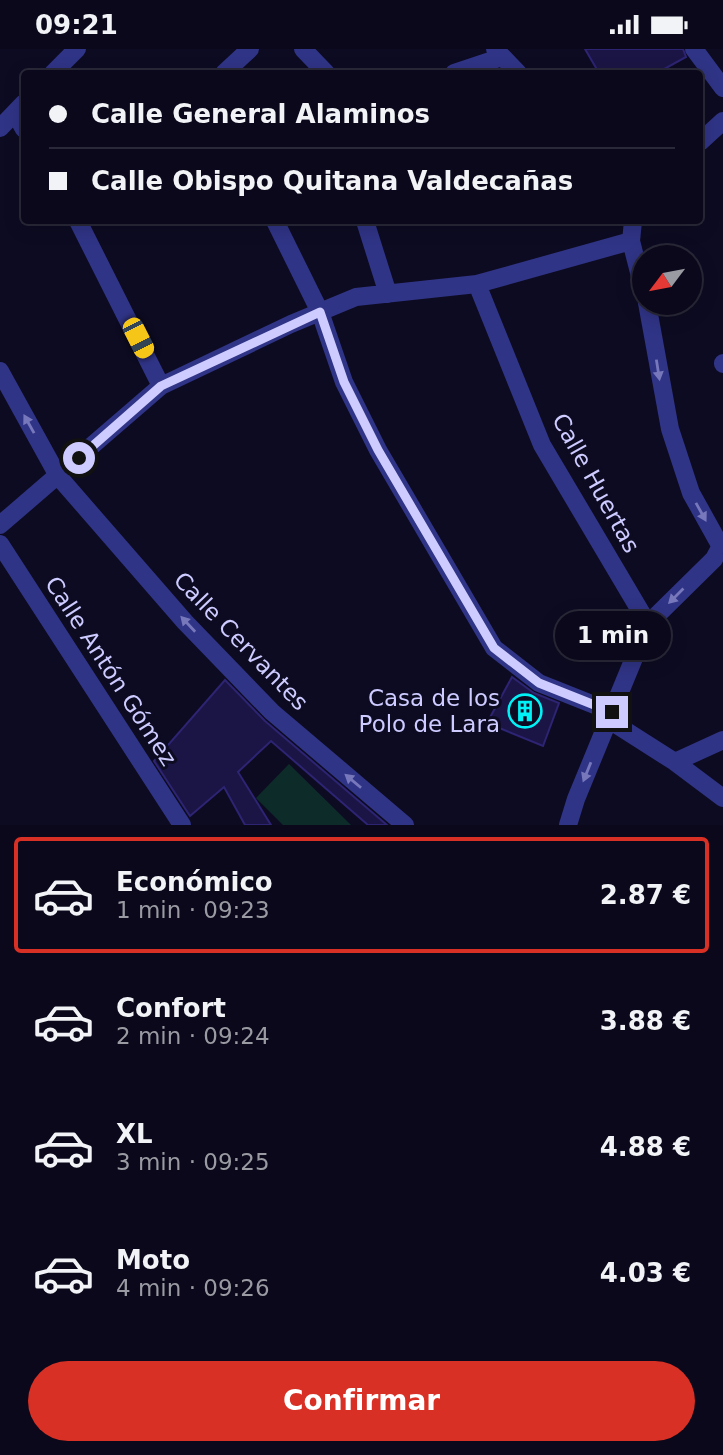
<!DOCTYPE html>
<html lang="es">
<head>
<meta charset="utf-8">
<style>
  :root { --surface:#0a081a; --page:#131123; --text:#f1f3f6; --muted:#999aa2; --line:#2a2939; --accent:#d93025 }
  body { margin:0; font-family:"DejaVu Sans",sans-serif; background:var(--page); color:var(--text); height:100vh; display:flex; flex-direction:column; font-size:26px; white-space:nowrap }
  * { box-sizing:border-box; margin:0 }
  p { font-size:23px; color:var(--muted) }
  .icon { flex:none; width:38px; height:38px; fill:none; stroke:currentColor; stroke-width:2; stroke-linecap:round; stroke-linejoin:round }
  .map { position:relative; height:776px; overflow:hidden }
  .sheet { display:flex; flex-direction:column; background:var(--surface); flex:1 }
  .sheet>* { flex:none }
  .banner { position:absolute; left:21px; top:21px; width:682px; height:154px; border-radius:7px; box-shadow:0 4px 18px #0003,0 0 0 2px var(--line); display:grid; align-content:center; height:154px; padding:0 28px; background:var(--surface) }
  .needle { width:46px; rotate:238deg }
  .tools { position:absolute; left:632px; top:196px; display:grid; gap:14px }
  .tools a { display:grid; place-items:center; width:70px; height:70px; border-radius:50%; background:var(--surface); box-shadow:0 4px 18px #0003,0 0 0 2px var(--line); font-size:35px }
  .end { position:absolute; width:32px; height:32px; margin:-16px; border:9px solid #cdcbff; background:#111; box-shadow:0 0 0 4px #111 }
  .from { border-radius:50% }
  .bubble { position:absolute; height:49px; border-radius:24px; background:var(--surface); box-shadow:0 4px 18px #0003,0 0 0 2px var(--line); font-size:23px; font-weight:700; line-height:49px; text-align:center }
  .car { position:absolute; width:21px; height:42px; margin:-21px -10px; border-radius:9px; box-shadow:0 0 5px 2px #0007; background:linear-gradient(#f5c518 24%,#345 0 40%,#f5c518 0 76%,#345 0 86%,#f5c518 0) }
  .banner b { display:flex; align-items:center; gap:24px; height:66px; font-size:26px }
  .banner b+b { border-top:2px solid var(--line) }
  .banner i { width:18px; height:18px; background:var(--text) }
  ul { padding:12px 0 0; list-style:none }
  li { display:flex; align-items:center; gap:21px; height:116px; margin:0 14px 10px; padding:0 14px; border:4px solid transparent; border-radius:7px }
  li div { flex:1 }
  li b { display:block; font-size:26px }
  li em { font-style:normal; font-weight:700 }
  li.current { border-color:var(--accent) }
  li>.icon { width:63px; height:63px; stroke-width:1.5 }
  .primary-button { display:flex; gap:14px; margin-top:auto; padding:14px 28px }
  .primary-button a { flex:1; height:80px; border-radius:42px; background:var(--accent); color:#fff; font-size:28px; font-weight:700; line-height:80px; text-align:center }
  .status { display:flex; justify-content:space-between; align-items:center; height:49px; padding:0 35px; background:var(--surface); direction:ltr }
  .status svg { height:19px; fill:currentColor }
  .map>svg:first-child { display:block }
  .pitch { fill:#0d2c29 }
  .building { fill:#1b1545; stroke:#2d2473; stroke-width:2 }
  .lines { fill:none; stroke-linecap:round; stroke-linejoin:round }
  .street { stroke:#303486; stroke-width:18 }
  .oneway { fill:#7778bc }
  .route { stroke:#cdcbff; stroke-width:9 }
  .labels { text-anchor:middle; stroke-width:6; stroke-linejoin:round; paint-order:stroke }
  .street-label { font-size:23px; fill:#cdcbff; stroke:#0d0b22 }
  .poi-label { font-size:23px; fill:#cdcbff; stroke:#0d0b22; text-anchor:end }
</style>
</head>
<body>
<div class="status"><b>09:21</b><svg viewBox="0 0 49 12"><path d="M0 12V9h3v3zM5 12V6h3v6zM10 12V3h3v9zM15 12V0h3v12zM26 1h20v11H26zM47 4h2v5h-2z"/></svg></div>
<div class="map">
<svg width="723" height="776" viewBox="0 0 723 776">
  <rect width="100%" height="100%" fill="#0d0b22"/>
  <path class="pitch" d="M289,715L351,776H283L256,749Z"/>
  <path class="building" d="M585,0H683L686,8L657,24H599Z
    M512,628L534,644L559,654L543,697L487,674Z
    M225,631L265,672L387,776H368L271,692L238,723L271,776H245L224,738L190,767L154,712Z"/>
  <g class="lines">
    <path class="street" d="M303,0L326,24
      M495,0L518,24
      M694,0L723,39
      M53,24L77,0
      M224,24L250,0
      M454,24L502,8
      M15,64L24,80
      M0,79L24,54
      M700,93L723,72
      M78,172L161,337
      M275,172L320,263L344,333L378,401L494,599L539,634L612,663
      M365,172L388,245
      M633,172L631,192L644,243
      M477,235L542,396L648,575
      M647,254L670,380L691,444L720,496
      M723,314V315
      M0,322L58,427L185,573L272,663L405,776
      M0,476L161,337L291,275L356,248L477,235L631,192
      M0,495L182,776
      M609,671L675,713L723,749
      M675,713L723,691
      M568,776L576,750L648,575L714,510L723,493"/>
  </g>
  <defs><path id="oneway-solid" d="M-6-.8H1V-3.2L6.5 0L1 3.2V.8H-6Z" transform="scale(1.75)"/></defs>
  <g class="oneway">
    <use href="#oneway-solid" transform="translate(658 321) rotate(81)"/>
    <use href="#oneway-solid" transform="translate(29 375) rotate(-119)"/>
    <use href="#oneway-solid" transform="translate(701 463) rotate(61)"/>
    <use href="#oneway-solid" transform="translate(676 547) rotate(135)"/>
    <use href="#oneway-solid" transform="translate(188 575) rotate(-133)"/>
    <use href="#oneway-solid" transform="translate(587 723) rotate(112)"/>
    <use href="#oneway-solid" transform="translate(353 732) rotate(-140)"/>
  </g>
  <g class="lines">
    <path class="route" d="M79,409L161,337L320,263L344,333L378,401L494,599L539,634L612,663"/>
  </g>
  <defs>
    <symbol id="building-ring" viewBox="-11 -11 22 22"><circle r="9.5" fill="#0d0b22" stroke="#00f1f6" stroke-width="1.5"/><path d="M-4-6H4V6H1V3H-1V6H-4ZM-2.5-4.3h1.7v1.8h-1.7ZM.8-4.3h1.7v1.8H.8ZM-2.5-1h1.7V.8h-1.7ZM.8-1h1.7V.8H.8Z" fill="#00f1f6"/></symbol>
  </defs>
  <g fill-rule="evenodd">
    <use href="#building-ring" x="506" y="643" width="38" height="38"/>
  </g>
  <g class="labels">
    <g class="street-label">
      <text transform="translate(596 434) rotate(61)" y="8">Calle Huertas</text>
      <text transform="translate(241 592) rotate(46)" y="8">Calle Cervantes</text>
      <text transform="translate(111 622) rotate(57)" y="8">Calle Antón Gómez</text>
    </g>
    <g class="poi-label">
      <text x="500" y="657">Casa de los<tspan x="500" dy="26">Polo de Lara</tspan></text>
    </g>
  </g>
</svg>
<div class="tools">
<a><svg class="needle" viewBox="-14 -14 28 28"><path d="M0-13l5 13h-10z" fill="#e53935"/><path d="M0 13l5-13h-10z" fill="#999aa2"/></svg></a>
</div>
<i class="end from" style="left:79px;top:409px"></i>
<i class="end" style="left:612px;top:663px"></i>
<div class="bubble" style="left:555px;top:562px;width:116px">1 min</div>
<i class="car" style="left:138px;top:289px;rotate:153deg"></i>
<div class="banner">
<b><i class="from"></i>Calle General Alaminos</b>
<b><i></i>Calle Obispo Quitana Valdecañas</b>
</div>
</div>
<section class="sheet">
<ul>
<li class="current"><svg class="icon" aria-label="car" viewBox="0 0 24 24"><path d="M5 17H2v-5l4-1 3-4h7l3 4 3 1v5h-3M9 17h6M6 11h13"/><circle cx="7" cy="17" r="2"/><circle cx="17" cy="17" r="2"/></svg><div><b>Económico</b><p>1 min · 09:23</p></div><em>2.87 €</em></li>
<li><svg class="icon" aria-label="car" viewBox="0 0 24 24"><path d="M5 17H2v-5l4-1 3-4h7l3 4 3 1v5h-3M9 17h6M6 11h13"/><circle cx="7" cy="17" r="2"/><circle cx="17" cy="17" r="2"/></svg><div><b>Confort</b><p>2 min · 09:24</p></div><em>3.88 €</em></li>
<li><svg class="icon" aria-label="car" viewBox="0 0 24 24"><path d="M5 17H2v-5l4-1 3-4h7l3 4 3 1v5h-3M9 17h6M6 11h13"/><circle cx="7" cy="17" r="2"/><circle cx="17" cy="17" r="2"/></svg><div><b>XL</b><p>3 min · 09:25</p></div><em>4.88 €</em></li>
<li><svg class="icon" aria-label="car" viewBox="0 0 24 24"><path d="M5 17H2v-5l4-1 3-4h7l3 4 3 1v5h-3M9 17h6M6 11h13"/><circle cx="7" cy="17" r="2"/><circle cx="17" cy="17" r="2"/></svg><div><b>Moto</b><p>4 min · 09:26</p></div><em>4.03 €</em></li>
</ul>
<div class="primary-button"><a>Confirmar</a></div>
</section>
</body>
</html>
